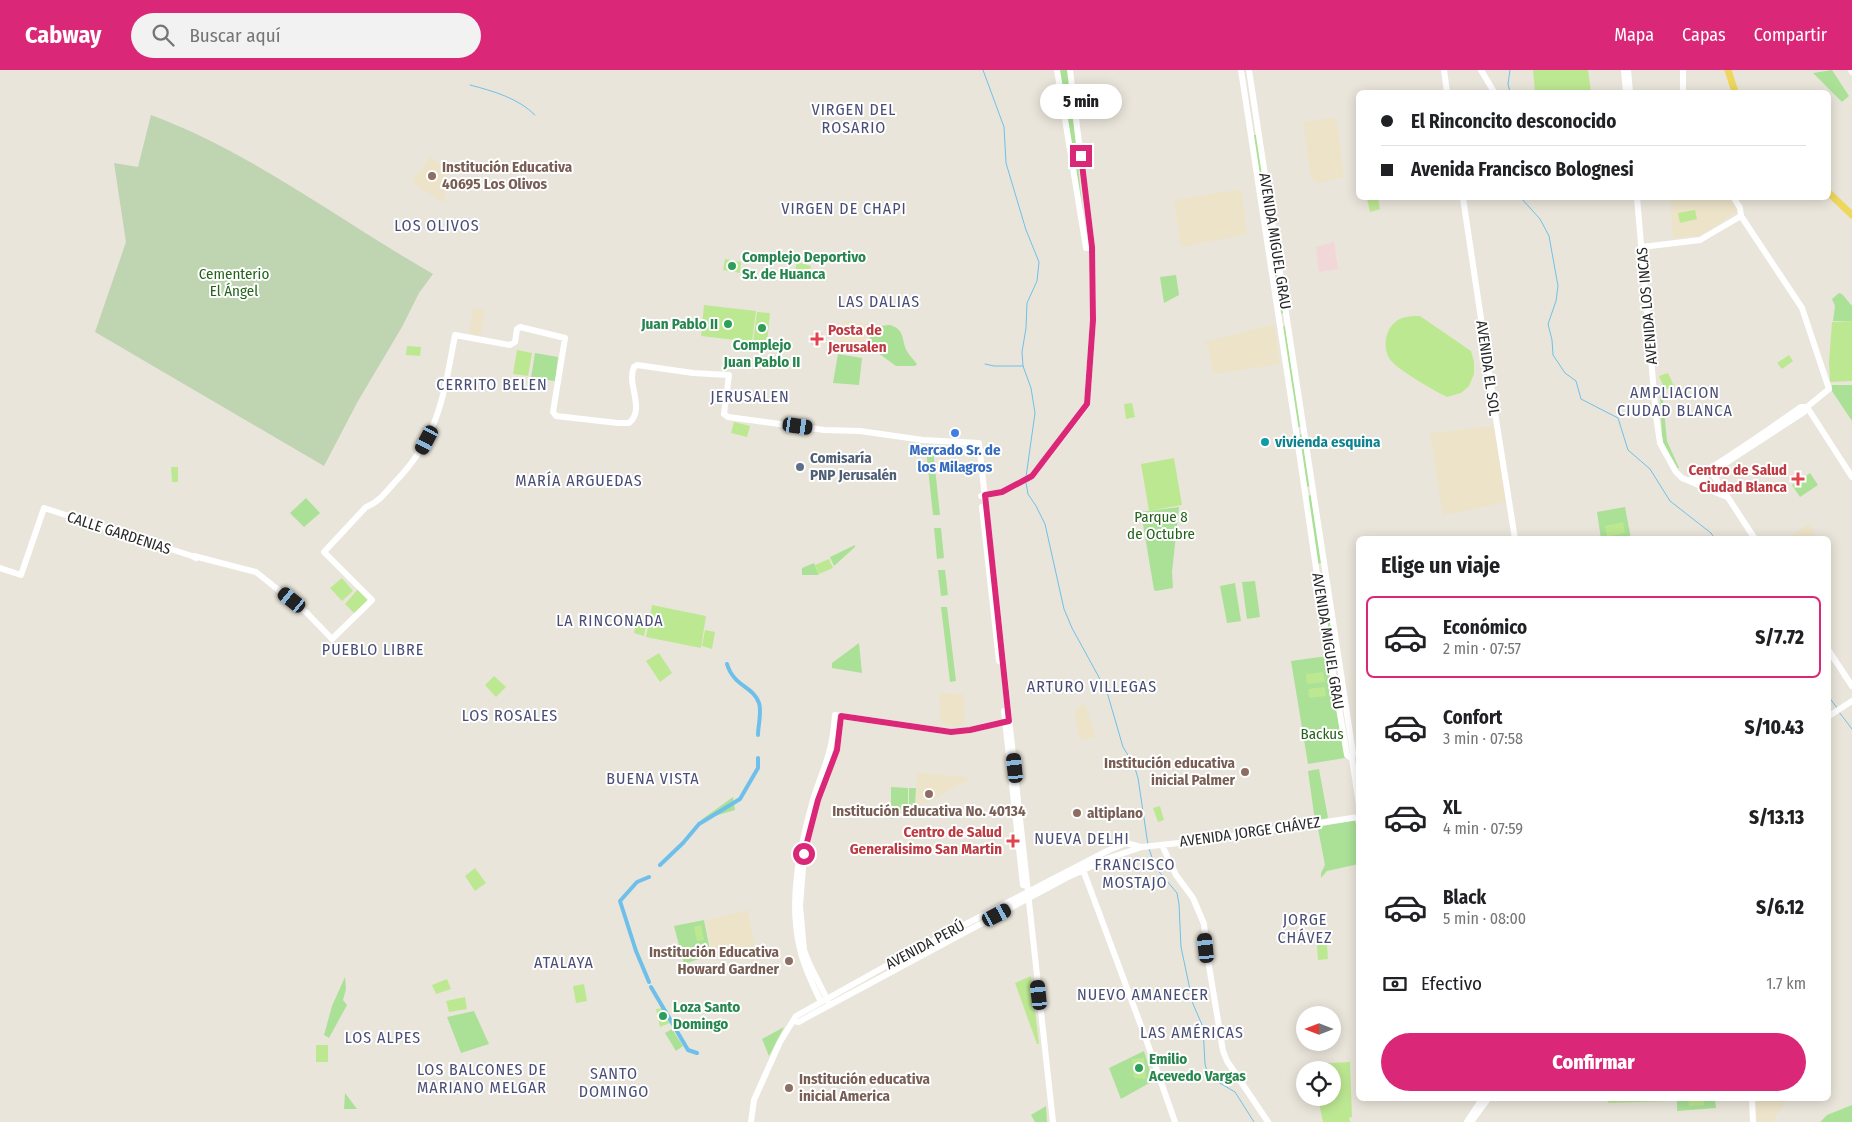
<!DOCTYPE html>
<html lang="es">
<head>
<meta charset="utf-8">
<style>
  :root { --surface:#fff; --page:#f2f2f2; --text:#202124; --muted:#757577; --line:#e0e0e0; --accent:#db2777 }
  body { margin:0; font-family:"Fira Sans Condensed",sans-serif; background:var(--page); color:var(--text); height:100vh; display:flex; flex-direction:column; font-size:19px; white-space:nowrap }
  * { box-sizing:border-box; margin:0 }
  p { font-size:16px; color:var(--muted) }
  .icon { flex:none; width:28px; height:28px; fill:none; stroke:currentColor; stroke-width:2; stroke-linecap:round; stroke-linejoin:round }
  .map { position:relative; flex:1; overflow:hidden }
  .side { position:absolute; left:1356px; top:466px; width:475px; height:565px; display:flex; flex-direction:column; background:var(--surface); border-radius:8px; box-shadow:0 2px 12px #0003 }
  .side>* { flex:none }
  .top-card { position:absolute; left:1356px; top:20px; width:475px; height:110px; border-radius:8px; box-shadow:0 2px 12px #0003; display:grid; align-content:center; height:110px; padding:0 25px; background:var(--surface) }
  .needle { width:32px; rotate:270deg }
  .controls { position:absolute; left:1296px; top:936px; display:grid; gap:10px }
  .controls a { display:grid; place-items:center; width:45px; height:45px; border-radius:50%; background:var(--surface); box-shadow:0 2px 12px #0003; font-size:25px }
  .end { position:absolute; width:22px; height:22px; margin:-11px; border:6px solid #db2777; background:#fff; box-shadow:0 0 0 2px #fff }
  .from { border-radius:50% }
  .bubble { position:absolute; height:35px; border-radius:18px; background:var(--surface); box-shadow:0 2px 12px #0003; font-size:16px; font-weight:800; line-height:35px; text-align:center }
  .car { position:absolute; width:15px; height:30px; margin:-15px -8px; border-radius:6px; box-shadow:0 0 4px 1px #0007; background:linear-gradient(#222 24%,#8ab4d8 0 40%,#222 0 76%,#8ab4d8 0 86%,#222 0) }
  .top-card b { display:flex; align-items:center; gap:18px; height:48px; font-size:19px }
  .top-card b+b { border-top:1px solid var(--line) }
  .top-card i { width:12px; height:12px; background:var(--text) }
  ul { padding:0; list-style:none }
  li { display:flex; align-items:center; gap:15px; height:82px; margin:0 10px 8px; padding:0 15px; border:2px solid transparent; border-radius:8px }
  li div { flex:1 }
  li b { display:block; font-size:19px }
  li em { font-style:normal; font-weight:800 }
  li.selected { border-color:var(--accent) }
  li>.icon { width:45px; height:45px; stroke-width:1.5 }
  h2 { padding:0 25px; font-size:22px; line-height:60px }
  .pay { display:flex; align-items:center; gap:12px; height:55px; padding:0 25px; font-size:19px }
  .pay p { margin-inline-start:auto }
  .cta { display:flex; gap:10px; margin-top:auto; padding:10px 25px }
  .cta a { flex:1; height:58px; border-radius:30px; background:var(--accent); color:#fff; font-size:20px; font-weight:800; line-height:58px; text-align:center }
  header { display:flex; align-items:center; gap:30px; box-sizing:border-box; height:70px; padding:0 25px; background:var(--accent); color:#fff }
  header strong { font-size:24px }
  nav { display:flex; gap:28px; margin-inline-start:auto; font-size:18px }
  .search { width:350px; height:45px; background:var(--page); display:flex; align-items:center; gap:12px; box-sizing:border-box; padding:0 18px; border-radius:28px; color:var(--muted); font-size:19px }
  .map>svg:first-child { display:block }
  .education { fill:#ece3c9 }
  .medical { fill:#f1d7d7 }
  .green { fill:#aae197 }
  .cemetery { fill:#bfd4b1 }
  .pitch { fill:#bde892 }
  .lines { fill:none; stroke-linecap:round; stroke-linejoin:round }
  .stream { stroke:#6ec0eb; stroke-width:1 }
  .canal { stroke:#6ec0eb; stroke-width:4 }
  .secondary { stroke:#fff; stroke-width:6 }
  .primary { stroke:#edd75c; stroke-width:7 }
  .route { stroke:#db2777; stroke-width:6 }
  .education-dot { fill:#8d6e63; stroke:#fff; stroke-width:2 }
  .leisure-dot { fill:#2e9e5b; stroke:#fff; stroke-width:2 }
  .health-dot { fill:#e0444e; stroke:#fff; stroke-width:2 }
  .shop-dot { fill:#3f7fe0; stroke:#fff; stroke-width:2 }
  .culture-dot { fill:#0f9aa8; stroke:#fff; stroke-width:2 }
  .service-dot { fill:#5c6f8a; stroke:#fff; stroke-width:2 }
  .labels { text-anchor:middle; stroke-width:4; stroke-linejoin:round; paint-order:stroke }
  .education-label { font-size:15px; font-weight:bold; fill:#785e54; stroke:#fff; text-anchor:start }
  .street-label { font-size:15px; fill:#282828; stroke:#fff }
  .leisure-label { font-size:15px; font-weight:bold; fill:#27864d; stroke:#fff; text-anchor:start }
  .park-label { font-size:15px; fill:#24631b; stroke:#fff }
  .health-label { font-size:15px; font-weight:bold; fill:#be3a42; stroke:#fff; text-anchor:end }
  .culture-label { font-size:15px; font-weight:bold; fill:#0d838f; stroke:#fff; text-anchor:start }
  .shop-label { font-size:15px; font-weight:bold; fill:#366cbe; stroke:#fff }
  .service-label { font-size:15px; font-weight:bold; fill:#4e5e75; stroke:#fff; text-anchor:start }
  .neighbourhood-label { font-size:16px; letter-spacing:1px; fill:#4a4e77; stroke:#fff }
</style>
</head>
<body>
<header>
<strong>Cabway</strong>
<div class="search"><svg class="icon" aria-label="search" viewBox="0 0 24 24"><circle cx="10" cy="10" r="6"/><path d="M15 15l6 6"/></svg>Buscar aquí</div>
<nav><a>Mapa</a><a>Capas</a><a>Compartir</a></nav>
</header>
<div class="map">
<svg width="1852" height="1052" viewBox="0 0 1852 1052">
  <rect width="100%" height="100%" fill="#eae5da"/>
  <path class="education" d="M1336,47L1344,107L1318,113L1311,108L1303,52Z
    M430,87L449,99L444,133L412,112Z
    M1241,119L1247,164L1181,177L1174,130Z
    M1670,128H1731L1738,141L1699,166L1675,168L1673,167Z
    M473,238L485,240L480,266L469,263Z
    M842,250L869,254L863,283L837,280Z
    M1274,254L1280,294L1213,304L1209,278L1205,272Z
    M1494,356L1506,432L1443,445L1430,363Z
    M1809,454L1818,469H1786Z
    M939,623L963,624L965,653L958,656L941,654Z
    M1085,634L1096,667L1080,670L1074,641Z
    M917,703L968,707V710L916,738Z
    M748,840L755,877L713,886L706,850Z
    M1756,1029H1788L1772,1052H1757Z"/>
  <path class="medical" d="M1334,172L1338,199L1319,202L1316,177Z
    M812,262L823,263L821,276L811,275Z"/>
  <path class="green" d="M1059,0H1068L1086,173Z
    M1832,0L1849,26L1842,32L1813,3Z
    M1252,65H1257L1271,160L1267,161Z
    M1268,177H1273L1284,243L1279,244Z
    M1176,205L1179,225L1164,233L1160,207Z
    M1839,223L1842,224L1852,236V251H1833L1835,236L1832,229Z
    M890,255C903,259 902,266 905,277C907,283 913,289 917,294L915,296H896L870,277C867,262 876,255 890,255Z
    M1285,256L1301,357H1297L1281,257Z
    M535,283L558,287L555,311L531,308Z
    M838,284L862,288L859,315L833,313Z
    M1832,315H1852V351L1832,321Z
    M1660,325L1663,330L1667,371L1679,398L1677,399L1664,377L1662,366Z
    M1302,364L1310,416L1307,417L1298,365Z
    M933,379L940,445H933L926,380Z
    M1810,403L1818,415L1800,427L1792,415Z
    M1311,425L1321,493L1317,494L1307,426Z
    M306,428L320,443L304,457L290,443Z
    M1179,437L1172,502L1173,518L1156,521L1154,520L1141,442Z
    M1625,437L1631,469H1601L1597,442Z
    M934,458H941L944,488L937,489Z
    M855,475V477L834,496L830,487Z
    M814,493L819,505H802V498Z
    M938,500H945L948,525L941,526Z
    M1323,507L1334,573L1330,574L1319,508Z
    M1255,511L1260,547L1247,549L1242,512Z
    M1235,513L1241,551L1227,553L1220,516Z
    M941,537H947L956,611L950,612Z
    M859,573L862,603L832,598V593Z
    M1327,586L1345,688L1308,694L1291,591Z
    M1319,699L1328,748L1315,751L1308,701Z
    M891,717L908,718V736H915L891,749Z
    M909,718H916L915,735H909Z
    M733,727L735,740L701,750Z
    M1355,750L1359,768V794L1327,801L1321,808V803L1325,795L1318,759L1323,756Z
    M704,850L711,885L684,894L674,856Z
    M345,907L346,919L343,930L347,935L329,968L324,965L332,936Z
    M474,941L489,974L461,983L447,947Z
    M784,957L769,986L762,969Z
    M672,959L683,976L676,981L665,963Z
    M1144,981L1153,1011L1121,1029L1109,998Z
    M345,1023L357,1039H344Z
    M1677,1029H1715L1716,1038L1677,1041Z
    M1852,1035V1052H1820L1827,1045Z
    M1046,1036L1047,1052H1035L1031,1045Z"/>
  <path class="cemetery" d="M151,45C253,83 339,150 433,204L419,223L402,257L358,331L324,396L95,262L126,172L114,93L138,97Z"/>
  <path class="pitch" d="M1533,0H1588L1591,22H1535Z
    M1367,128H1378L1380,139L1370,142Z
    M1695,140L1697,149L1680,153L1678,143Z
    M725,189L741,192L740,203L723,200Z
    M797,192L811,196L809,204L795,200Z
    M704,235L756,241L752,272L701,266Z
    M757,242L770,243L767,274L753,273Z
    M1420,246L1471,281L1474,292V304L1469,316L1461,323L1447,327C1436,322 1393,297 1389,288C1382,276 1386,257 1398,250C1404,246 1413,246 1420,246Z
    M1852,251V311L1830,312L1829,292L1832,252Z
    M407,276L421,277L420,286L406,285Z
    M517,280L532,283L528,306L513,304Z
    M1789,285L1793,291L1782,299L1777,293Z
    M1668,303L1674,316L1665,320L1659,306Z
    M1132,333L1135,347L1126,349L1124,334Z
    M734,352L750,356L747,367L731,363Z
    M1174,388L1182,435L1149,441L1141,394Z
    M171,397H178V412H172Z
    M1623,452L1625,463L1607,467L1605,456Z
    M829,489L833,498L819,504L815,495Z
    M342,508L353,521L342,531L330,518Z
    M358,519L369,531L354,543L345,534Z
    M652,535L706,546L701,578L646,567Z
    M637,547L647,549L644,566L634,563Z
    M705,560L715,562L712,579L702,576Z
    M659,583L672,603L660,612L646,591Z
    M1323,602L1325,612L1307,614L1306,604Z
    M494,606L506,617L496,627L485,615Z
    M1325,617L1326,626L1309,628L1308,619Z
    M1160,736L1164,750L1158,752L1153,738Z
    M475,798L486,813L475,821L465,806Z
    M701,855L704,870L697,871L694,857Z
    M1317,875H1327L1328,889L1318,890Z
    M1031,906L1039,974H1037L1015,913Z
    M447,909L451,919L436,924L432,915Z
    M584,914L587,931L576,933L573,916Z
    M465,927L467,939L449,942L446,931Z
    M665,938L670,953L660,957L656,939Z
    M316,975H328V992H316Z
    M1144,988L1146,1009L1134,1008L1132,989Z
    M1350,992L1352,1047L1349,1048L1350,1052H1323L1318,1028H1332V1000H1314L1312,994Z
    M1608,1029H1671V1031L1608,1033Z
    M1688,1029H1704V1035L1689,1036Z"/>
  <g class="lines">
    <path class="stream" d="M983,0L1004,57L1006,93L1026,160L1039,192L1037,211L1027,233L1026,258L1022,282L1023,296L1031,318L1035,343L1026,407
      M470,15C493,21 518,28 535,45
      M1510,22L1508,14L1510,0
      M1521,128L1540,149L1549,166L1558,216L1556,231L1548,254L1552,270L1553,285L1565,303L1576,311L1581,329L1618,348L1628,380L1650,399L1670,431L1711,463L1715,469
      M985,294L994,296H1023
      M1026,413L1028,424L1036,436L1045,454L1064,539L1072,558L1107,622L1123,677L1134,695L1138,708L1148,775
      M1829,627L1837,638
      M1839,642L1852,659
      M1149,779L1156,798L1177,823L1179,834L1181,877L1193,934L1203,957L1205,994L1207,1001L1213,1009L1235,1022L1254,1052"/>
    <path class="canal" d="M727,594C734,617 753,616 759,633C762,642 758,656 758,665
      M660,795L683,773L699,754L740,729L758,698V688
      M649,912L636,881L620,831L637,812L649,807
      M651,917L688,980L697,983"/>
    <path class="secondary" d="M1057,0L1086,178L1092,177
      M1241,0L1296,361L1322,539L1347,685L1352,689
      M1249,0L1353,683L1352,689L1359,734
      M1444,0L1447,22
      M1481,0L1494,22
      M1624,0L1626,22
      M1628,0L1630,22
      M1683,0V22
      M1851,0L1852,2
      M1463,128L1496,349L1515,469
      M1637,128L1656,346L1660,373L1676,402L1682,408L1727,427
      M1642,177L1700,170L1741,146
      M1807,337L1852,407
      M724,344L728,347L824,360L860,361L923,370L979,373L1053,1052
      M964,373L976,381H980
      M1712,403L1755,469
      M1690,411C1694,404 1703,403 1709,399C1741,379 1771,358 1801,337H1807
      M1695,413L1804,342L1807,337L1829,319L1802,238L1741,146L1740,138L1734,128
      M981,426L1002,422L1032,406L1087,335L1093,250L1092,177L1070,0
      M982,437L999,591
      M194,486L256,502L306,542L332,569L372,530L324,482L366,437C378,433 386,422 395,412C439,367 444,324 455,265L510,275L515,272L517,259L520,257L565,268L553,342L556,346L618,353H629C646,339 626,314 634,297L637,295L693,303L729,305L724,344
      M0,498L21,505L44,438L192,486L196,488
      M1829,581L1852,616
      M1004,641L1023,815
      M1829,646L1852,631
      M1162,775L1176,805L1193,828L1204,854L1208,890L1223,981L1227,991L1268,1052
      M1082,797L1147,972L1175,1052
      M828,931L809,893L804,880L800,836L804,784L818,730L837,680L841,646
      M821,932C813,915 804,898 800,879C788,830 800,777 813,730C818,713 826,696 830,679C833,668 834,657 835,645L951,662L970,660L1007,651
      M793,951L799,952L813,944L1066,808L1109,788L1142,777L1197,771L1359,747
      M1752,1029L1753,1052
      M751,1052L754,1030L780,972L796,946L902,887L1107,781L1126,773L1141,777
      M1467,1052L1482,1029
      M1471,1052L1488,1029"/>
    <path class="primary" d="M1728,0L1735,22
      M1829,123L1852,145"/>
  </g>
  <g class="lines">
    <path class="route" d="M804,784L818,730L837,680L841,646L951,662L970,660L1009,651L985,425L1002,422L1032,406L1087,334L1093,250L1092,177L1081,86"/>
  </g>
  <g class="education-dot">
    <circle cx="432" cy="106" r="5"/>
    <circle cx="1245" cy="702" r="5"/>
    <circle cx="929" cy="724" r="5"/>
    <circle cx="1077" cy="743" r="5"/>
    <circle cx="789" cy="891" r="5"/>
    <circle cx="789" cy="1018" r="5"/>
  </g>
  <g class="leisure-dot">
    <circle cx="732" cy="196" r="5"/>
    <circle cx="728" cy="254" r="5"/>
    <circle cx="762" cy="258" r="5"/>
    <circle cx="663" cy="946" r="5"/>
    <circle cx="1139" cy="998" r="5"/>
  </g>
  <g class="health-dot">
    <path d="M814.5 261.5h5v5h5v5h-5v5h-5v-5h-5v-5h5z"/>
    <path d="M1795.5 401.5h5v5h5v5h-5v5h-5v-5h-5v-5h5z"/>
    <path d="M1010.5 763.5h5v5h5v5h-5v5h-5v-5h-5v-5h5z"/>
  </g>
  <circle class="shop-dot" cx="955" cy="363" r="5"/>
  <circle class="culture-dot" cx="1265" cy="372" r="5"/>
  <circle class="service-dot" cx="800" cy="397" r="5"/>
  <g class="labels">
    <g class="education-label">
      <text x="442" y="102">Institución Educativa<tspan x="442" dy="17">40695 Los Olivos</tspan></text>
      <text x="1235" y="698" text-anchor="end">Institución educativa<tspan x="1235" dy="17">inicial Palmer</tspan></text>
      <text x="929" y="746" text-anchor="middle">Institución Educativa No. 40134</text>
      <text x="1087" y="748">altiplano</text>
      <text x="779" y="887" text-anchor="end">Institución Educativa<tspan x="779" dy="17">Howard Gardner</tspan></text>
      <text x="799" y="1014">Institución educativa<tspan x="799" dy="17">inicial America</tspan></text>
    </g>
    <g class="street-label">
      <text transform="translate(1275 171) rotate(81)" y="5">AVENIDA MIGUEL GRAU</text>
      <text transform="translate(1647 236) rotate(-95)" y="5">AVENIDA LOS INCAS</text>
      <text transform="translate(1488 298) rotate(82)" y="5">AVENIDA EL SOL</text>
      <text transform="translate(119 463) rotate(18)" y="5">CALLE GARDENIAS</text>
      <text transform="translate(1328 571) rotate(81)" y="5">AVENIDA MIGUEL GRAU</text>
      <text transform="translate(1250 762) rotate(-8)" y="5">AVENIDA JORGE CHÁVEZ</text>
      <text transform="translate(925 875) rotate(-28)" y="5">AVENIDA PERÚ</text>
    </g>
    <g class="leisure-label">
      <text x="742" y="192">Complejo Deportivo<tspan x="742" dy="17">Sr. de Huanca</tspan></text>
      <text x="718" y="259" text-anchor="end">Juan Pablo II</text>
      <text x="762" y="280" text-anchor="middle">Complejo<tspan x="762" dy="17">Juan Pablo II</tspan></text>
      <text x="673" y="942">Loza Santo<tspan x="673" dy="17">Domingo</tspan></text>
      <text x="1149" y="994">Emilio<tspan x="1149" dy="17">Acevedo Vargas</tspan></text>
    </g>
    <g class="park-label">
      <text x="234" y="209">Cementerio<tspan x="234" dy="17">El Ángel</tspan></text>
      <text x="1161" y="452">Parque 8<tspan x="1161" dy="17">de Octubre</tspan></text>
      <text x="1322" y="669">Backus</text>
    </g>
    <g class="health-label">
      <text x="828" y="265" text-anchor="start">Posta de<tspan x="828" dy="17">Jerusalen</tspan></text>
      <text x="1787" y="405">Centro de Salud<tspan x="1787" dy="17">Ciudad Blanca</tspan></text>
      <text x="1002" y="767">Centro de Salud<tspan x="1002" dy="17">Generalisimo San Martin</tspan></text>
    </g>
    <g class="culture-label">
      <text x="1275" y="377">vivienda esquina</text>
    </g>
    <g class="shop-label">
      <text x="955" y="385">Mercado Sr. de<tspan x="955" dy="17">los Milagros</tspan></text>
    </g>
    <g class="service-label">
      <text x="810" y="393">Comisaría<tspan x="810" dy="17">PNP Jerusalén</tspan></text>
    </g>
    <g class="neighbourhood-label">
      <text x="854" y="45">VIRGEN DEL<tspan x="854" dy="18">ROSARIO</tspan></text>
      <text x="844" y="144">VIRGEN DE CHAPI</text>
      <text x="437" y="161">LOS OLIVOS</text>
      <text x="879" y="237">LAS DALIAS</text>
      <text x="492" y="320">CERRITO BELEN</text>
      <text x="1675" y="328">AMPLIACION<tspan x="1675" dy="18">CIUDAD BLANCA</tspan></text>
      <text x="750" y="332">JERUSALEN</text>
      <text x="579" y="416">MARÍA ARGUEDAS</text>
      <text x="610" y="556">LA RINCONADA</text>
      <text x="373" y="585">PUEBLO LIBRE</text>
      <text x="1092" y="622">ARTURO VILLEGAS</text>
      <text x="510" y="651">LOS ROSALES</text>
      <text x="653" y="714">BUENA VISTA</text>
      <text x="1082" y="774">NUEVA DELHI</text>
      <text x="1135" y="800">FRANCISCO<tspan x="1135" dy="18">MOSTAJO</tspan></text>
      <text x="1305" y="855">JORGE<tspan x="1305" dy="18">CHÁVEZ</tspan></text>
      <text x="564" y="898">ATALAYA</text>
      <text x="1143" y="930">NUEVO AMANECER</text>
      <text x="1192" y="968">LAS AMÉRICAS</text>
      <text x="383" y="973">LOS ALPES</text>
      <text x="482" y="1005">LOS BALCONES DE<tspan x="482" dy="18">MARIANO MELGAR</tspan></text>
      <text x="614" y="1009">SANTO<tspan x="614" dy="18">DOMINGO</tspan></text>
    </g>
  </g>
</svg>
<div class="controls">
<a><svg class="needle" viewBox="-14 -14 28 28"><path d="M0-13l5 13h-10z" fill="#e53935"/><path d="M0 13l5-13h-10z" fill="#757577"/></svg></a>
<a><svg class="icon" aria-label="locate" viewBox="0 0 24 24"><circle cx="12" cy="12" r="6"/><path d="M12 2v4M12 18v4M2 12h4M18 12h4"/></svg></a>
</div>
<i class="end from" style="left:804px;top:784px"></i>
<i class="end" style="left:1081px;top:86px"></i>
<div class="bubble" style="left:1040px;top:14px;width:82px">5 min</div>
<i class="car" style="left:798px;top:356px;rotate:98deg"></i>
<i class="car" style="left:427px;top:370px;rotate:208deg"></i>
<i class="car" style="left:292px;top:530px;rotate:309deg"></i>
<i class="car" style="left:1015px;top:698px;rotate:354deg"></i>
<i class="car" style="left:997px;top:845px;rotate:62deg"></i>
<i class="car" style="left:1206px;top:878px;rotate:354deg"></i>
<i class="car" style="left:1039px;top:925px;rotate:354deg"></i>
<div class="top-card">
<b><i class="from"></i>El Rinconcito desconocido</b>
<b><i></i>Avenida Francisco Bolognesi</b>
</div>
<section class="side">
<h2>Elige un viaje</h2>
<ul>
<li class="selected"><svg class="icon" aria-label="car" viewBox="0 0 24 24"><path d="M5 17H2v-5l4-1 3-4h7l3 4 3 1v5h-3M9 17h6M6 11h13"/><circle cx="7" cy="17" r="2"/><circle cx="17" cy="17" r="2"/></svg><div><b>Económico</b><p>2 min · 07:57</p></div><em>S/7.72</em></li>
<li><svg class="icon" aria-label="car" viewBox="0 0 24 24"><path d="M5 17H2v-5l4-1 3-4h7l3 4 3 1v5h-3M9 17h6M6 11h13"/><circle cx="7" cy="17" r="2"/><circle cx="17" cy="17" r="2"/></svg><div><b>Confort</b><p>3 min · 07:58</p></div><em>S/10.43</em></li>
<li><svg class="icon" aria-label="car" viewBox="0 0 24 24"><path d="M5 17H2v-5l4-1 3-4h7l3 4 3 1v5h-3M9 17h6M6 11h13"/><circle cx="7" cy="17" r="2"/><circle cx="17" cy="17" r="2"/></svg><div><b>XL</b><p>4 min · 07:59</p></div><em>S/13.13</em></li>
<li><svg class="icon" aria-label="car" viewBox="0 0 24 24"><path d="M5 17H2v-5l4-1 3-4h7l3 4 3 1v5h-3M9 17h6M6 11h13"/><circle cx="7" cy="17" r="2"/><circle cx="17" cy="17" r="2"/></svg><div><b>Black</b><p>5 min · 08:00</p></div><em>S/6.12</em></li>
</ul>
<div class="pay"><svg class="icon" aria-label="cash" viewBox="0 0 24 24"><path d="M3 7h18v10H3z"/><circle cx="12" cy="12" r="2"/></svg>Efectivo<p>1.7 km</p></div>
<div class="cta"><a>Confirmar</a></div>
</section>
</div>
</body>
</html>
